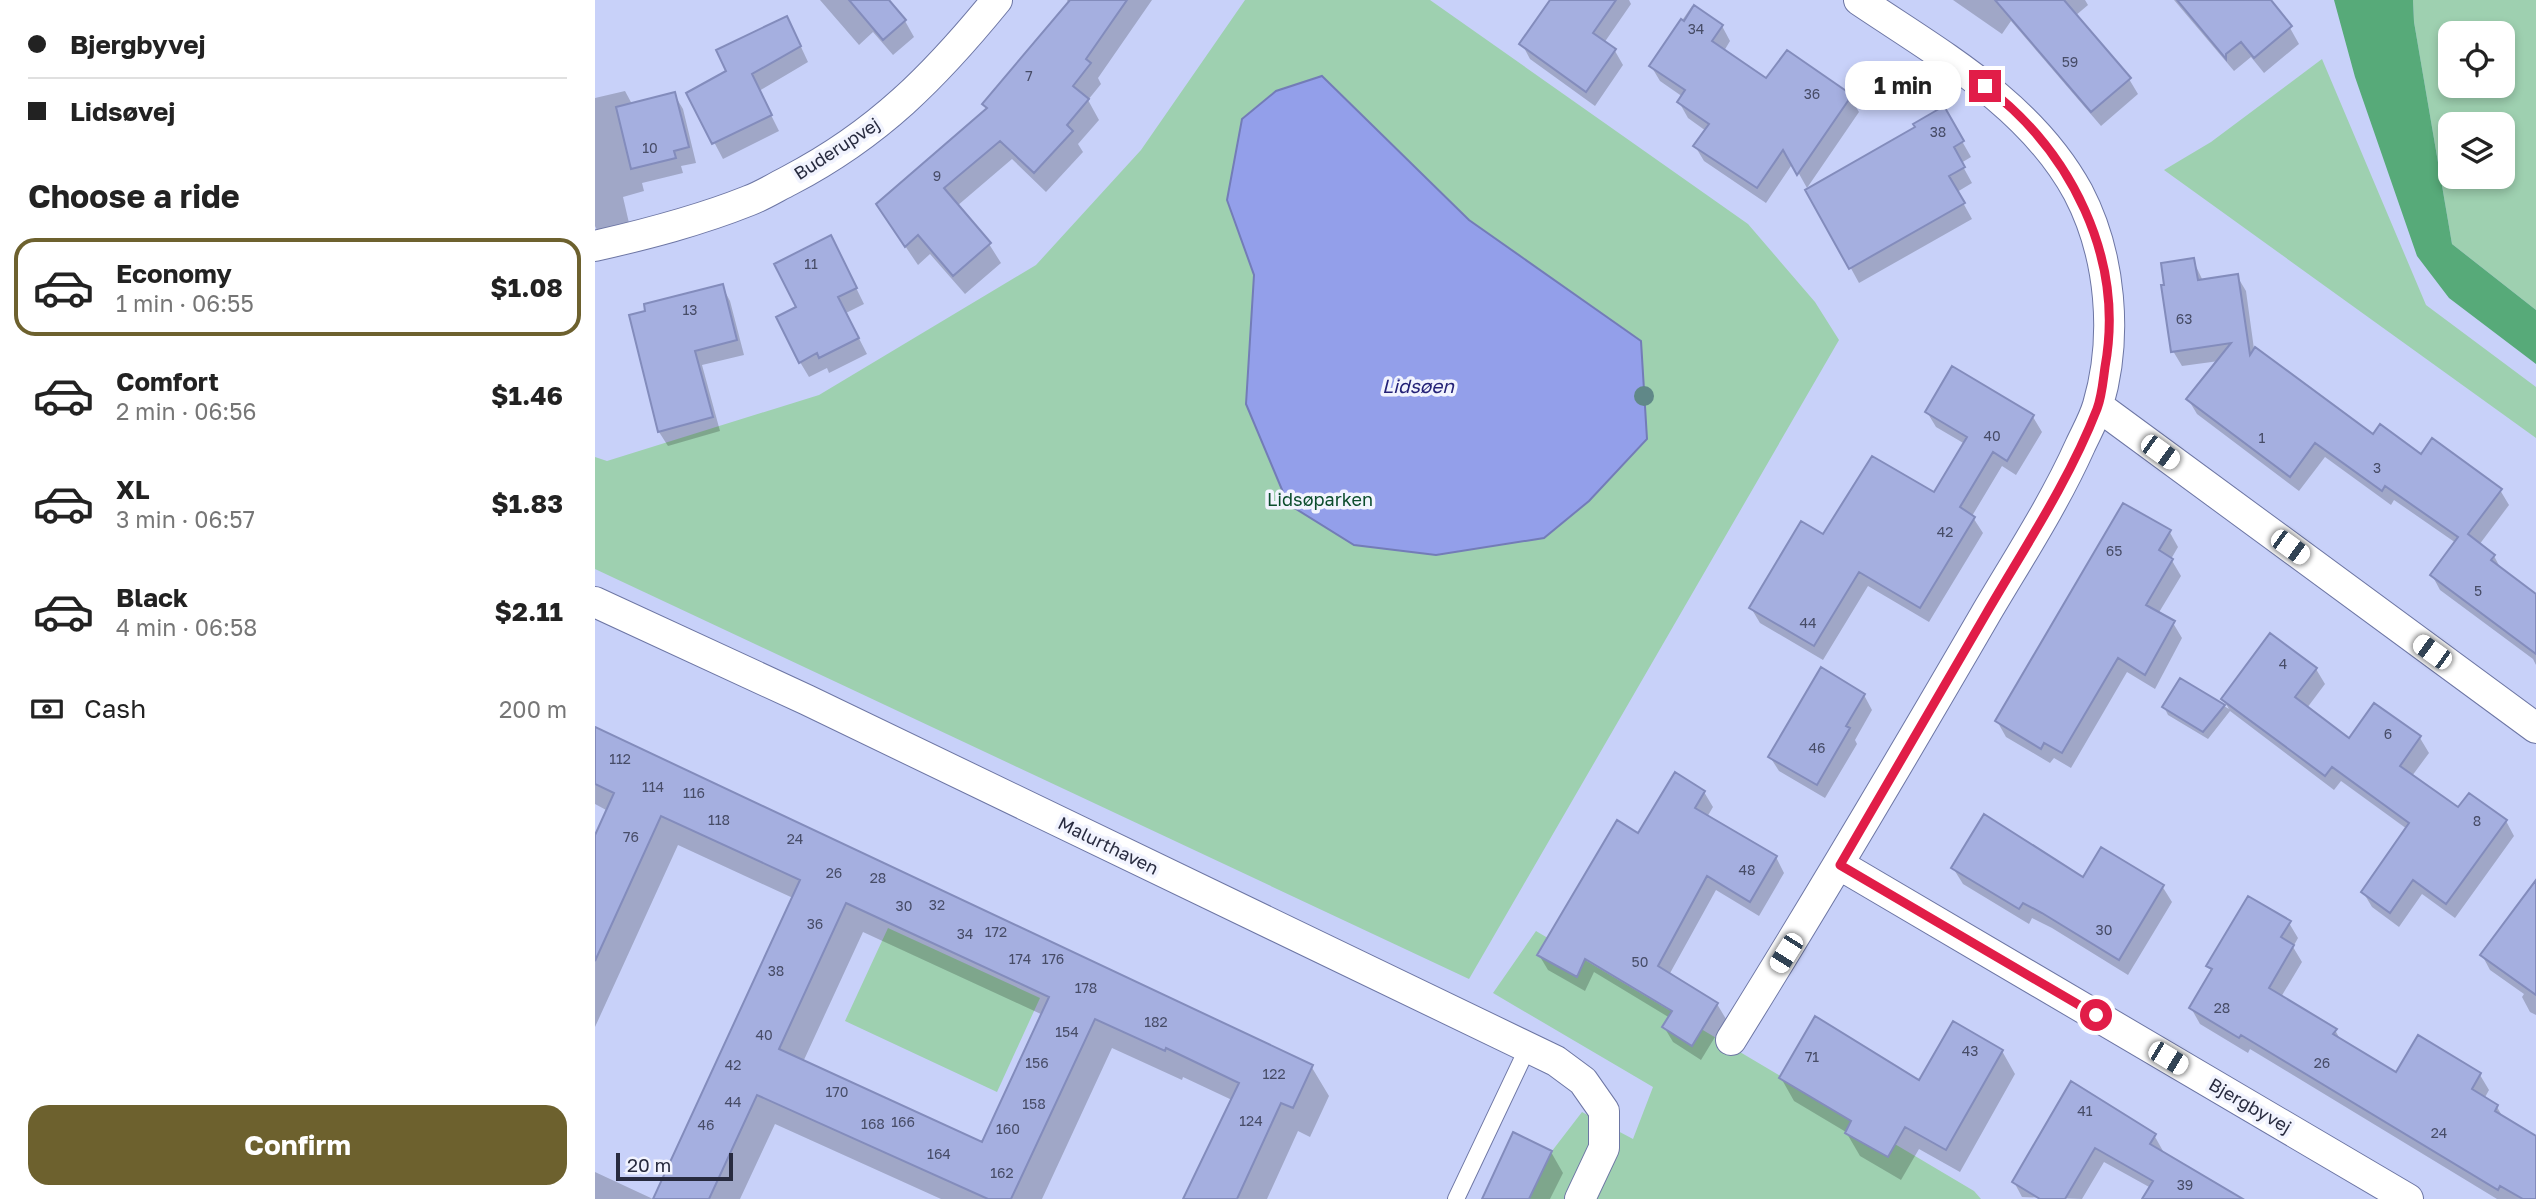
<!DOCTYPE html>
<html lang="en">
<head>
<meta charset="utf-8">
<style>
  :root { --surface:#fff; --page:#f6f6f6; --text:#222; --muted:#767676; --line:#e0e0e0; --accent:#6d612e }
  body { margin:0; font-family:"Golos Text",sans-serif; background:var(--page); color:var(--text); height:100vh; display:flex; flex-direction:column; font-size:26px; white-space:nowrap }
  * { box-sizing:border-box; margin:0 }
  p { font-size:23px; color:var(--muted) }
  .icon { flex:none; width:38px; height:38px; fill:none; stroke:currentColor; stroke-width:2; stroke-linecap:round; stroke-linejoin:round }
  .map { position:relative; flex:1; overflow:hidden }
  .side { display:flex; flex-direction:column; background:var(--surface); width:595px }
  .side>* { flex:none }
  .banner { display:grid; align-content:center; height:154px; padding:0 28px; background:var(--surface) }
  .buttons { position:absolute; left:1843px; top:21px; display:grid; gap:14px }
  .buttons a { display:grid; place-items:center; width:77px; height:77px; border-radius:14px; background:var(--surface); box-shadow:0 4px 10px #0003; font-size:35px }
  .scale { position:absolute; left:21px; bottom:18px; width:117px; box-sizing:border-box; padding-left:7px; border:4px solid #282b3f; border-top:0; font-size:19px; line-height:24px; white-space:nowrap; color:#282b3f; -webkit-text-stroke:5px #f1f3fe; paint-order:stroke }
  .end { position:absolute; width:32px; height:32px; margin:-16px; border:9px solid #e11d48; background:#fff; box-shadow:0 0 0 4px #fff }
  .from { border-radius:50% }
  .bubble { position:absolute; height:49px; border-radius:21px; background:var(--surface); box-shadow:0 4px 10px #0003; font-size:23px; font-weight:700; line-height:49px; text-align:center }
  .car { position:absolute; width:21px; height:42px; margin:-21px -10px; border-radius:9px; box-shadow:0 0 5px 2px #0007; background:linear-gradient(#fff 24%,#345 0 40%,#fff 0 76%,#345 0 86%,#fff 0) }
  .banner b { display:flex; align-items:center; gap:24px; height:66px; font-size:26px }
  .banner b+b { border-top:2px solid var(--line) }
  .banner i { width:18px; height:18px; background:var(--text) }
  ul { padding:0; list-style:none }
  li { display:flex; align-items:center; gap:21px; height:98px; margin:0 14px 10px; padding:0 14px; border:4px solid transparent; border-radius:21px }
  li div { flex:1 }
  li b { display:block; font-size:26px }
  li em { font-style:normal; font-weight:700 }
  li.selected { border-color:var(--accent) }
  li>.icon { width:63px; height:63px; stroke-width:1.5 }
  h2 { padding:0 28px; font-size:32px; line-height:84px }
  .pay { display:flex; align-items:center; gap:18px; height:77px; padding:0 28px; font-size:26px }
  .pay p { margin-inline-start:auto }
  .button { display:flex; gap:14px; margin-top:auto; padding:14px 28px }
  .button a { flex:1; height:80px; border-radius:21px; background:var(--accent); color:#fff; font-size:28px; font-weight:700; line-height:80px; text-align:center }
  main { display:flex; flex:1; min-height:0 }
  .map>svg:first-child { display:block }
  .green { fill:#9ed0b0; fill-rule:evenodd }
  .forest { fill:#57aa79 }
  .water { fill:#939fea; stroke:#737cb7; stroke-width:2 }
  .shadow { fill:#0003; fill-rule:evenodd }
  .building { fill:#a5afe0; stroke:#838cbc; stroke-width:2; fill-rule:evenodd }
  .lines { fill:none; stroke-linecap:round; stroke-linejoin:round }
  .lane-casing { stroke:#6d76a4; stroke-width:18 }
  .street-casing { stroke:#6d76a4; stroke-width:32 }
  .lane { stroke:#fff; stroke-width:16 }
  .street { stroke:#fff; stroke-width:30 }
  .tree { fill:#608888 }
  .route { stroke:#e11d48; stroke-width:9 }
  .labels { text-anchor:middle; stroke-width:7; stroke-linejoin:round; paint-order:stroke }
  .number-label { font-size:14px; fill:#474c67 }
  .street-label { font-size:18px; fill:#282b3f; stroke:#f1f3fe }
  .park-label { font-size:18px; fill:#0b4d2c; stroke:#f1f3fe }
  .water-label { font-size:19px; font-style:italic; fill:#242277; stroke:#f1f3fe }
</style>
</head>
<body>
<main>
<section class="side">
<div class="banner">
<b><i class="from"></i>Bjergbyvej</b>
<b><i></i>Lidsøvej</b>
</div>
<h2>Choose a ride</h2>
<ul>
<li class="selected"><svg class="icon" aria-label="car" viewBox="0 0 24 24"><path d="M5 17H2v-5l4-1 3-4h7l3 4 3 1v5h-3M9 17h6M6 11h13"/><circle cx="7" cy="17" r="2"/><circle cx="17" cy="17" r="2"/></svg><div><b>Economy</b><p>1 min · 06:55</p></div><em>$1.08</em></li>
<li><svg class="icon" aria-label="car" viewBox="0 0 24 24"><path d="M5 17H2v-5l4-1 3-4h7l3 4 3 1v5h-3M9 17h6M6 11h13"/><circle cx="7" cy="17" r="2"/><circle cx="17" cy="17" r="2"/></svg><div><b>Comfort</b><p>2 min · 06:56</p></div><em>$1.46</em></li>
<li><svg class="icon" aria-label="car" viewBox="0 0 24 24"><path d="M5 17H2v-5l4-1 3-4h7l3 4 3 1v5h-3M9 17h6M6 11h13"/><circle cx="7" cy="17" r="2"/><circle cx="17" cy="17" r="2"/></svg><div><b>XL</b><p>3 min · 06:57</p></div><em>$1.83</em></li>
<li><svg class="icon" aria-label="car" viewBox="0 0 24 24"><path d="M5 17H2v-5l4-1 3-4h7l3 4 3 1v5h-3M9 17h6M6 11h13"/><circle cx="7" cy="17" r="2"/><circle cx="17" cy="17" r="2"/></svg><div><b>Black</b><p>4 min · 06:58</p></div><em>$2.11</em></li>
</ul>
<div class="pay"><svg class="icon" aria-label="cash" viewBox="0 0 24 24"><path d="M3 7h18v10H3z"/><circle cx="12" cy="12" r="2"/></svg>Cash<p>200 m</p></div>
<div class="button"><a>Confirm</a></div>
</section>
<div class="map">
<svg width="1941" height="1199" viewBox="0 0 1941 1199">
  <rect width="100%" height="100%" fill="#c8d1f9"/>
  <path class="green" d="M650,0H835L1153,224L1220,302L1244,340L874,979L0,569V457L12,461L224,395L441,265L546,150Z
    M1818,0H1941V310L1857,244L1819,22ZM1855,33H1908V86H1855ZM1855,124H1908V177H1855Z
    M1727,59L1831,305L1941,387V438L1569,170L1616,142Z
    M293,928L445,998L402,1092L250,1021Z
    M941,931L1379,1191L1386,1199H934L957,1151L987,1112L1038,1139L1058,1087L898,993Z"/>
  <path class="forest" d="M1739,0H1818L1819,22L1857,244L1941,310V364L1854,298L1822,256L1760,77Z"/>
  <path class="water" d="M727,76L874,220L1046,341L1052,439L994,501L949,538L841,555L759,545L693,504L651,404L659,275L632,200L647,119L681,91Z"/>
  <path class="shadow" d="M225,0H291L310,21L319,37L298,55L278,32L264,45Z
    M472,0H557L503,78L506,84L493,100L504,120L483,144L488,152L451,192L417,159L362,206L394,244L406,263L370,294L335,254L323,265L295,224L392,110L389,105L474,4Z
    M956,0H1034L1036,4L1009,43L1020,51L1028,65L1000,106L935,59L927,44Z
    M1358,0H1490L1493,5L1480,16L1534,79L1543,94L1506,126L1416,21L1407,34Z
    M1579,0H1670L1695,28L1704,44L1669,73L1656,57L1639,71Z
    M1097,6L1127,26L1135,41L1129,51L1172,81L1255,97L1264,112L1212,188L1198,163L1171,203L1109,161L1100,146L1111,131L1093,118L1084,102L1088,97L1065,81L1056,66Z
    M200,34L213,62L164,91L184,131L128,159L93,93Z
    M30,91L37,104L79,94L88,109L101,163L86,166L88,173L47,183L49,191L28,197L34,223L2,230L0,226V98Z
    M1348,108L1376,157L1366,163L1377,183L1362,192L1377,219L1264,283L1213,190L1322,128Z
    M244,253L269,304L251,313L272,354L234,373L232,368L214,377L205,362L203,308Z
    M1598,260L1608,281L1642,276L1651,291L1659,349L1778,436L1905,490L1914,505L1884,545L1899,556L1907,571L1941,596V665L1938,659L1845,590L1837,575L1861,543L1799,500L1796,505L1730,457L1704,491L1602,414L1593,399L1624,361L1587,366L1578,351Z
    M127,286L135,301L149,355L107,365L125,431L73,446L64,432Z
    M1358,369L1438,417L1447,432L1421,475L1407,466L1377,516L1388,533L1334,622L1273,586L1228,660L1165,623L1156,608L1229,537L1340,495L1370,444L1341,427L1332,412Z
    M1574,531L1583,547L1576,559L1586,576L1563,614L1578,623L1587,638L1560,689L1532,672L1476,768L1459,758L1455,763L1411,737L1402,721Z
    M1721,669L1730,684L1712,708L1754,740L1780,705L1825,738L1834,753L1817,776L1864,809L1911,821L1919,836L1860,918L1827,894L1804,927L1777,907L1768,892L1812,829L1746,781L1739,790L1635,711L1613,739L1573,715L1569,707L1585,680L1634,709L1628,699Z
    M1269,695L1277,710L1260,740L1262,744L1230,798L1184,771L1175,757Z
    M0,729L716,1066L734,1096L715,1137L703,1131L672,1199H590L637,1100L588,1077L587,1080L517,1048L447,1199H346L180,1124L145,1199H60L198,898L83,845L0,1027V840L13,811L0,804ZM268,932L448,1015L388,1144L208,1062Z
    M1109,792L1118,807L1112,817L1181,857L1189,873L1164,916L1121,890L1074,975L1122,1004L1131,1019L1106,1060L1078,1042L1069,1027L1075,1018L999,972L990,991L953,970L944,955L1043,836Z
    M1358,868L1567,886L1577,902L1533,975L1457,928L1437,918L1434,924L1368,884Z
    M1941,883V1015L1935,1012L1927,997L1929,994L1895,970L1887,955Z
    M1694,923L1703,938L1698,947L1707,962L1686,997L1740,1030L1746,1041L1801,1074L1885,1075L1894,1090L1889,1099L1902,1107L1909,1119L1941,1138V1199H1902L1655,1049L1653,1053L1605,1024L1596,1008L1617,972L1613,966Z
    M1407,1051L1420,1074L1365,1172L1324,1149L1306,1180L1265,1156L1251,1132L1199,1101L1186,1078L1325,1082Z
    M1477,1084L1559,1135L1568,1151L1567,1153L1645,1199H1549L1556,1188L1509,1162L1487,1199L1427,1197L1419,1182Z
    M956,1152L968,1173L955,1199H889Z
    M0,1172L58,1199H0Z"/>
  <path class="building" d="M254,0H294L311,20L288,40Z
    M475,0H532L491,59L496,63L478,86L494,99L472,125L478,131L439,173L405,141L349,188L396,243L358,276L323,235L310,247L281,204L392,108L387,104Z
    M955,0H1021L998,33L1021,49L991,92L924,44Z
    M1400,0H1469L1536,78L1496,112Z
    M1582,0H1676L1697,26L1659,58L1646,42L1631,54V59Z
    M1099,5L1128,25L1117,41L1171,78L1192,50L1257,95L1202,175L1188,150L1162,188L1098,146L1114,124L1082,102L1090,90L1054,66L1086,19L1089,21Z
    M192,16L206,46L157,74L177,115L117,144L91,93L131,71L121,50Z
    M80,92L94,147L79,151L81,158L36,169L21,107Z
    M1349,106L1369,141L1359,147L1370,167L1354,176L1370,203L1254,269L1210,190L1320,127L1318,124Z
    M236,235L262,288L243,297L264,338L224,358L222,353L204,363L181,317L201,307L179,264Z
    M1599,258L1603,280L1643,274L1655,355L1660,347L1778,434L1785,424L1826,454L1837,438L1907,489L1873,534L1900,555L1896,560L1941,594V654L1835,575L1863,537L1790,486L1787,491L1720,443L1695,477L1591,399L1636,343L1576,352L1566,285H1569L1566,263Z
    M128,284L142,340L100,351L118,417L63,432L34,315L50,311L49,304Z
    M1357,366L1439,415L1412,461L1398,452L1365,507L1380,517L1325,608L1264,572L1219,646L1154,608L1206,521L1228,534L1277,456L1339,492L1372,437L1330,412Z
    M1528,503L1576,530L1564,550L1578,559L1551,605L1580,621L1550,675L1523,658L1467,753L1449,743L1446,749L1400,721Z
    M1675,633L1722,668L1700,697L1754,738L1779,703L1826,736L1805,766L1863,807L1874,793L1912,820L1851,904L1818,880L1795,913L1766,892L1814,823L1737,767L1730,776L1626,699Z
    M1226,667L1270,694L1251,726L1255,728L1222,785L1173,757Z
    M1585,678L1630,705L1608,732L1567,707Z
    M0,727L718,1065L698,1108L686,1103L642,1199H588L644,1083L571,1048L570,1051L500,1019L416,1199H393L162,1095L114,1199H58L205,880L66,816L0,961V835L19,793L0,784ZM251,903L454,997L387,1142L184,1049Z
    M1080,772L1110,791L1100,808L1182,856L1155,902L1112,876L1063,966L1123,1003L1097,1046L1067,1027L1077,1011L990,959L982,977L942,955L1022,820L1043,833Z
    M1389,814L1488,877L1506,847L1569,885L1524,960L1447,913L1428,903L1424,909L1356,868Z
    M1941,880V995L1885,955Z
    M1653,896L1696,921L1686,937L1699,945L1674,988L1742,1029L1738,1034L1801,1072L1823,1035L1886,1073L1877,1089L1903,1105L1900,1111L1941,1136V1199H1928L1905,1186L1903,1190L1646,1035L1644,1038L1594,1008L1617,969L1611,966Z
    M1220,1016L1324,1080L1358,1021L1408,1050L1351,1150L1310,1127L1293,1157L1250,1133L1256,1121L1184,1078Z
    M1476,1081L1561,1134L1555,1144L1648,1199H1547L1558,1181L1500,1148L1470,1199H1445L1417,1182Z
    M918,1132L957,1151L934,1199H887Z"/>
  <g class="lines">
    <defs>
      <path id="lane" d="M861,1199L933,1047"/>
      <path id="street" d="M0,246C52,234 103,221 153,201C167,196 181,187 195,180C283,134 340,76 402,0
        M1503,406L1941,728
        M0,602L212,700L961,1061L988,1081L1009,1111V1148L985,1199
        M1245,865L1813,1199
        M1136,1040C1223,900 1307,758 1390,615C1423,559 1459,504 1485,446C1491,433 1499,419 1503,405C1523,337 1516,255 1483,192C1435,104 1344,54 1264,0"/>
    </defs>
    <use href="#lane" class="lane-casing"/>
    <use href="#street" class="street-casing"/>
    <use href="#lane" class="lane"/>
    <use href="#street" class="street"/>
  </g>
  <circle class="tree" cx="1049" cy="396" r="10"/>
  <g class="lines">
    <path class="route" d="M1390,86C1476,151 1530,258 1510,367C1508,381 1507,396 1502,409C1474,481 1430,547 1391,614C1342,697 1294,781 1245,865L1501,1015"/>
  </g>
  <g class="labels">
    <g class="number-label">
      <text x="1101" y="34">34</text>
      <text x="1475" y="67">59</text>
      <text x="434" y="81">7</text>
      <text x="1217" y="99">36</text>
      <text x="1343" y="137">38</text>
      <text x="55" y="153">10</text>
      <text x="342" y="181">9</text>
      <text x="216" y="269">11</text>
      <text x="95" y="315">13</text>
      <text x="1589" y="324">63</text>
      <text x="1397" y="441">40</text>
      <text x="1667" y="443">1</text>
      <text x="1782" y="473">3</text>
      <text x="1350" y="537">42</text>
      <text x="1519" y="556">65</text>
      <text x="1883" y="596">5</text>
      <text x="1213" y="628">44</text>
      <text x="1688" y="669">4</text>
      <text x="1793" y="739">6</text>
      <text x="1222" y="753">46</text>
      <text x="25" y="764">112</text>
      <text x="58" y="792">114</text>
      <text x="99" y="798">116</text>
      <text x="124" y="825">118</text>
      <text x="1882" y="826">8</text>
      <text x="36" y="842">76</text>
      <text x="200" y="844">24</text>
      <text x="1152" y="875">48</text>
      <text x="239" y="878">26</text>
      <text x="283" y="883">28</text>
      <text x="342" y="910">32</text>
      <text x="309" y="911">30</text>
      <text x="220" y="929">36</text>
      <text x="1509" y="935">30</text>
      <text x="401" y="937">172</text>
      <text x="370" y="939">34</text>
      <text x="425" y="964">174</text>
      <text x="458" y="964">176</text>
      <text x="1045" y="967">50</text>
      <text x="181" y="976">38</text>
      <text x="491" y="993">178</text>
      <text x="1627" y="1013">28</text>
      <text x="561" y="1027">182</text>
      <text x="472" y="1037">154</text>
      <text x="169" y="1040">40</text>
      <text x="1375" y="1056">43</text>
      <text x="1217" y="1062">71</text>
      <text x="442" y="1068">156</text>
      <text x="1727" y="1068">26</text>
      <text x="138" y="1070">42</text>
      <text x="679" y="1079">122</text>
      <text x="242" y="1097">170</text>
      <text x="138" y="1107">44</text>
      <text x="439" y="1109">158</text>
      <text x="1490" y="1116">41</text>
      <text x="656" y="1126">124</text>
      <text x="308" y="1127">166</text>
      <text x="278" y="1129">168</text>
      <text x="111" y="1130">46</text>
      <text x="413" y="1134">160</text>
      <text x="1844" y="1138">24</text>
      <text x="344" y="1159">164</text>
      <text x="407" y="1178">162</text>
      <text x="1590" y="1190">39</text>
    </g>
    <g class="street-label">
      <text transform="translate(242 149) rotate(-33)" y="6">Buderupvej</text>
      <text transform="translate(513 846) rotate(26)" y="6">Malurthaven</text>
      <text transform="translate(1655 1106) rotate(30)" y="6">Bjergbyvej</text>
    </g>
    <g class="park-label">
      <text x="725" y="506">Lidsøparken</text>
    </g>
    <g class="water-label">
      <text x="823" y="393">Lidsøen</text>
    </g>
  </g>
</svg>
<div class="buttons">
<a><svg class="icon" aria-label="locate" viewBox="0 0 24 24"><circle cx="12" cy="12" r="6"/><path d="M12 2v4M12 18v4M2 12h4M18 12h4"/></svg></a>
<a><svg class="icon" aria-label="layers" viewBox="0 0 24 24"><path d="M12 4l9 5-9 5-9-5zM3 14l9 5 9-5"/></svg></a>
</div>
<div class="scale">20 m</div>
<i class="end from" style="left:1501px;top:1015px"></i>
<i class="end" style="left:1390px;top:86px"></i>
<div class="bubble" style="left:1250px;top:61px;width:116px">1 min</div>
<i class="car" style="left:1565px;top:452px;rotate:126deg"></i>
<i class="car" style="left:1695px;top:547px;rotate:126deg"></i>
<i class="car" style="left:1837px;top:652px;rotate:306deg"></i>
<i class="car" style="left:1191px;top:953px;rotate:212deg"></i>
<i class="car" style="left:1573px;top:1058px;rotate:121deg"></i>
</div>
</main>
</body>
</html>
